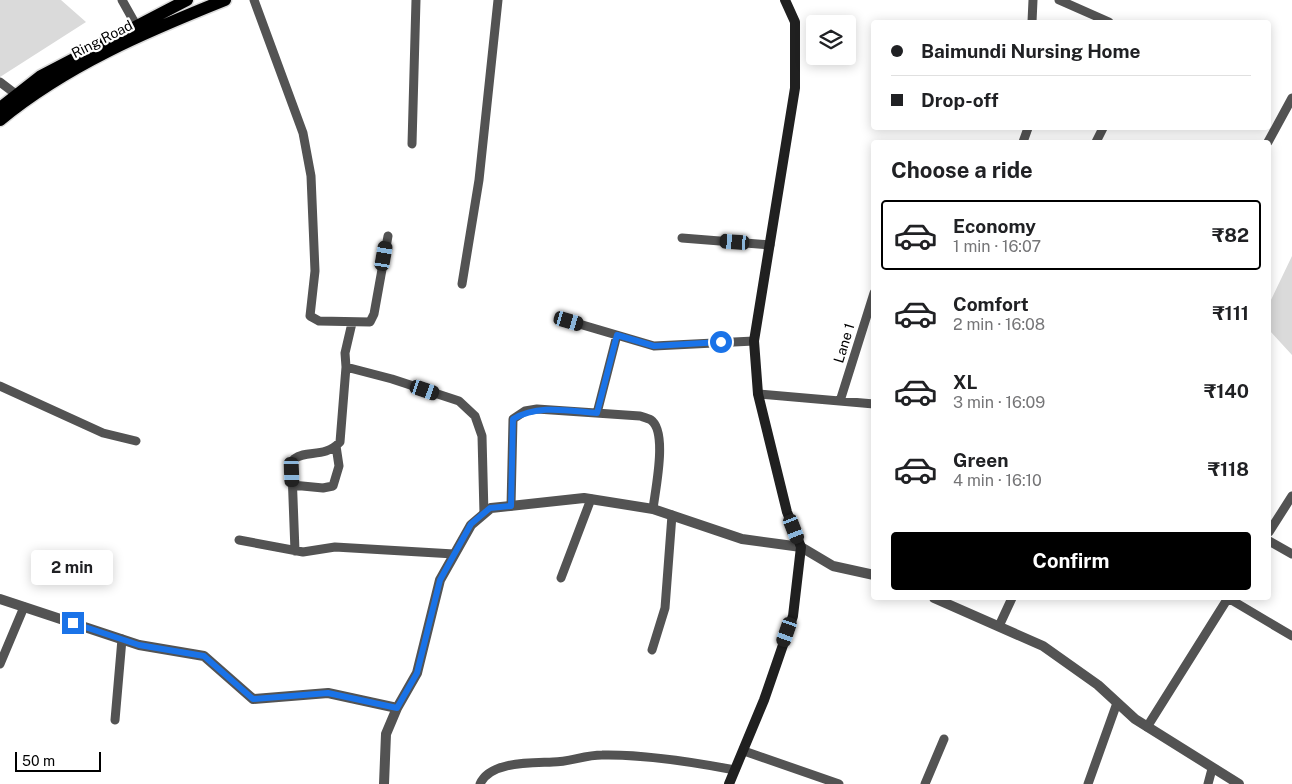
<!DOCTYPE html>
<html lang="en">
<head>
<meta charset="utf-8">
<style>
  :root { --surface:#fff; --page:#f2f2f2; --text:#202124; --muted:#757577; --line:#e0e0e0; --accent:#000 }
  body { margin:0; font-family:"Public Sans",sans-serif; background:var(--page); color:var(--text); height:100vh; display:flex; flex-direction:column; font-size:19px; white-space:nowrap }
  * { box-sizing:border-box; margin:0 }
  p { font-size:16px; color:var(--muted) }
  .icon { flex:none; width:28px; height:28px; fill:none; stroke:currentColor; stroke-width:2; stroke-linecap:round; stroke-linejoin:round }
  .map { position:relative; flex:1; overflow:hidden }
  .drawer { position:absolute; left:871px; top:140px; width:400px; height:460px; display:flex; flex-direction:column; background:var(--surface); border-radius:5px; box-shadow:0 2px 12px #0003 }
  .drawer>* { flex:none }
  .banner { position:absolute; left:871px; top:20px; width:400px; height:110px; border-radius:5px; box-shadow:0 2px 12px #0003; display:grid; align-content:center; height:110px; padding:0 20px; background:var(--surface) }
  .controls { position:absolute; left:806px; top:15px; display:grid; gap:10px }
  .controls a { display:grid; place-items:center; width:50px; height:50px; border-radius:5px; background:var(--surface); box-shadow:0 2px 12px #0003; font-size:25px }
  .scale { position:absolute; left:15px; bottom:12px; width:86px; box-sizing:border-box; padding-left:5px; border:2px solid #000; border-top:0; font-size:14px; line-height:18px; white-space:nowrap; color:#000; -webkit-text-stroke:4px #fff; paint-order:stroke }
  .end { position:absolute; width:22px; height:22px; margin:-11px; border:6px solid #1a73e8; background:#fff; box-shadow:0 0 0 2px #fff }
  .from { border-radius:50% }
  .bubble { position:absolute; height:35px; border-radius:5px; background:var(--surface); box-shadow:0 2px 12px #0003; font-size:16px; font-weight:700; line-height:35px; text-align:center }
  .car { position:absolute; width:15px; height:30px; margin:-15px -8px; border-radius:6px; box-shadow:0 0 4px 1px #0007; background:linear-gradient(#222 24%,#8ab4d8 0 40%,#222 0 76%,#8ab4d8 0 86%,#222 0) }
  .banner b { display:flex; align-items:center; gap:18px; height:48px; font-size:19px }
  .banner b+b { border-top:1px solid var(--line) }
  .banner i { width:12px; height:12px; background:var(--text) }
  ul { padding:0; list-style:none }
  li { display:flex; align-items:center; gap:15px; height:70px; margin:0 10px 8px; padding:0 10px; border:2px solid transparent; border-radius:5px }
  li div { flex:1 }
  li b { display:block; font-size:19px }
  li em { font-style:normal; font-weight:700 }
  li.current { border-color:var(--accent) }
  li>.icon { width:45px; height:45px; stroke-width:1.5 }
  h2 { padding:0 20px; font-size:22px; line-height:60px }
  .primary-button { display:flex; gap:10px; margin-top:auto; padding:10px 20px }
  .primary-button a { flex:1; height:58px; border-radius:5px; background:var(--accent); color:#fff; font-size:20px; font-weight:700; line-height:58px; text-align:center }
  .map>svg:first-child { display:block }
  .green { fill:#dadada }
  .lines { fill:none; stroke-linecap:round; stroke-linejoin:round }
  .primary-casing { stroke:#dbdbdb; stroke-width:15 }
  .minor { stroke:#535353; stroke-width:9 }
  .tertiary { stroke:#535353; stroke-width:10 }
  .secondary { stroke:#202020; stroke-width:10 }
  .primary { stroke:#000; stroke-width:12 }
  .route { stroke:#1a73e8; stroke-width:6 }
  .labels { text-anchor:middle; stroke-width:4.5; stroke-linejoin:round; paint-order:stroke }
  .street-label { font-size:14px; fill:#000; stroke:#fff }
</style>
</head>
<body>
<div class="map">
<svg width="1292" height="784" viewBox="0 0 1292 784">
  <rect width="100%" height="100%" fill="#fff"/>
  <path class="green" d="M0,0H61L86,22L0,77Z
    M1292,256V355L1269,330V304Z"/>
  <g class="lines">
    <defs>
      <path id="primary" d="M0,108L41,76L187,0
        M0,120C67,65 145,32 225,0"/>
    </defs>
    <use href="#primary" class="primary-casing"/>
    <path class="minor" d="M122,0L136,25
      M254,0L303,133L311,176L315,271L310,316L319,321L370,322L374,314L388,236
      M1059,0L1109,22
      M1032,22L1033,0
      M0,82L17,95
      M1023,142L1028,128
      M1096,142L1103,128
      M1268,142L1292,98
      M412,144L416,0
      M682,238L770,245
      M462,284L479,180L498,0
      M569,321L654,346L754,341
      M352,323L345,353L346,367L392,379L459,401L475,416L482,436L484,514
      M0,386L103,433L136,441
      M758,394L874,404
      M840,401L874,293
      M597,413L617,335
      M292,485L323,488L333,486L339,466L336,446
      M511,506L513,419L525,411L537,409L640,416C643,417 648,418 651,420C668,432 655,491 653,509
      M1269,532L1292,496
      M239,540L303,552L335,547L454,554
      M1269,541L1292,554
      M295,551L292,472L294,459C307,449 324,459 340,442L346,367
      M561,578L591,499
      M1228,598L1292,636
      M999,626L1012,598
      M652,650L665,608L672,515
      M0,664L24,607
      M115,720L122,639
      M1147,727L1228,598
      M744,751L839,784
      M480,784C490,761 531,763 553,762C569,762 585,755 602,755C645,754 693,762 735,770
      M925,784L944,739
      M1088,784L1117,703
      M1208,784L1212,769"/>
    <path class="tertiary" d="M934,598L1043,646L1098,685L1135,719L1239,784
      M0,599L139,645L204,656L253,699L328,693L397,708L417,673L440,580L471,525L491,508L584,498L653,509L742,539L801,547L833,566L874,575
      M384,784L386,734L397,708"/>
    <path class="secondary" d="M729,784L764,700L793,616L801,547L787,512L758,394L754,341L795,88V22L785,0"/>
    <use href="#primary" class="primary"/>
  </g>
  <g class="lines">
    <path class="route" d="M73,623L139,645L204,656L253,699L328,693L397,708L417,673L440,580L471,524L490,508L511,506L513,419C539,404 568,411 597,413L617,335L654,346L721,342"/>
  </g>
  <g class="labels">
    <g class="street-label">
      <text transform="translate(102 39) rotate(-27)" y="5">Ring Road</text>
      <text transform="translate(844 343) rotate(-73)" y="5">Lane 1</text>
    </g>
  </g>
</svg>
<div class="controls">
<a><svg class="icon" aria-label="layers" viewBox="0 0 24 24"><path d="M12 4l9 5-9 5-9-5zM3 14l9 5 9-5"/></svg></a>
</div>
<div class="scale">50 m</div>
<i class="end from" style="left:721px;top:342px"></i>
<i class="end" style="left:73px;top:623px"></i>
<div class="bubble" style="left:31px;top:550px;width:82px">2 min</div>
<i class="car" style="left:735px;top:242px;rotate:274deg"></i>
<i class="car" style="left:384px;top:256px;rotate:10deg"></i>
<i class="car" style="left:569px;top:321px;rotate:106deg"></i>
<i class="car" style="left:425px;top:390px;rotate:109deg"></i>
<i class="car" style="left:292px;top:472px;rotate:178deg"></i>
<i class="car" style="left:794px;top:529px;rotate:159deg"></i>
<i class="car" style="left:787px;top:632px;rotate:199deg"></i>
<div class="banner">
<b><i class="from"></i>Baimundi Nursing Home</b>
<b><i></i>Drop-off</b>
</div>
<section class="drawer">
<h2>Choose a ride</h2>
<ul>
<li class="current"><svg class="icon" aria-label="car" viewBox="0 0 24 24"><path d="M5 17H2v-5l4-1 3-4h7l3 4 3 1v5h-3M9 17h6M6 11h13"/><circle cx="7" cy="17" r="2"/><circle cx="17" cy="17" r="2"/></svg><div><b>Economy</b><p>1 min · 16:07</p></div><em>₹82</em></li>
<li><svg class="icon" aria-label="car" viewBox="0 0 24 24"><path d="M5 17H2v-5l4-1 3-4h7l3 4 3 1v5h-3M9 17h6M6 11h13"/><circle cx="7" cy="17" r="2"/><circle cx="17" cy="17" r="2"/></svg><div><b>Comfort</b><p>2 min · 16:08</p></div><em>₹111</em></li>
<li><svg class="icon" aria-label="car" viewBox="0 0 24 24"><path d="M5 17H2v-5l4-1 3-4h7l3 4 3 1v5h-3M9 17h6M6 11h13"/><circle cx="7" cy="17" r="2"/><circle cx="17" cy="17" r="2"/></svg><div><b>XL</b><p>3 min · 16:09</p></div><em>₹140</em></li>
<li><svg class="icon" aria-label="car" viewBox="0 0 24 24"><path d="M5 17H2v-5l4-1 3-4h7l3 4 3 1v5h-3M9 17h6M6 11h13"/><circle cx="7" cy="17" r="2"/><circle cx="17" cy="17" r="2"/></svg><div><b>Green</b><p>4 min · 16:10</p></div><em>₹118</em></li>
</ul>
<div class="primary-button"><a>Confirm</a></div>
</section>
</div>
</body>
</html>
